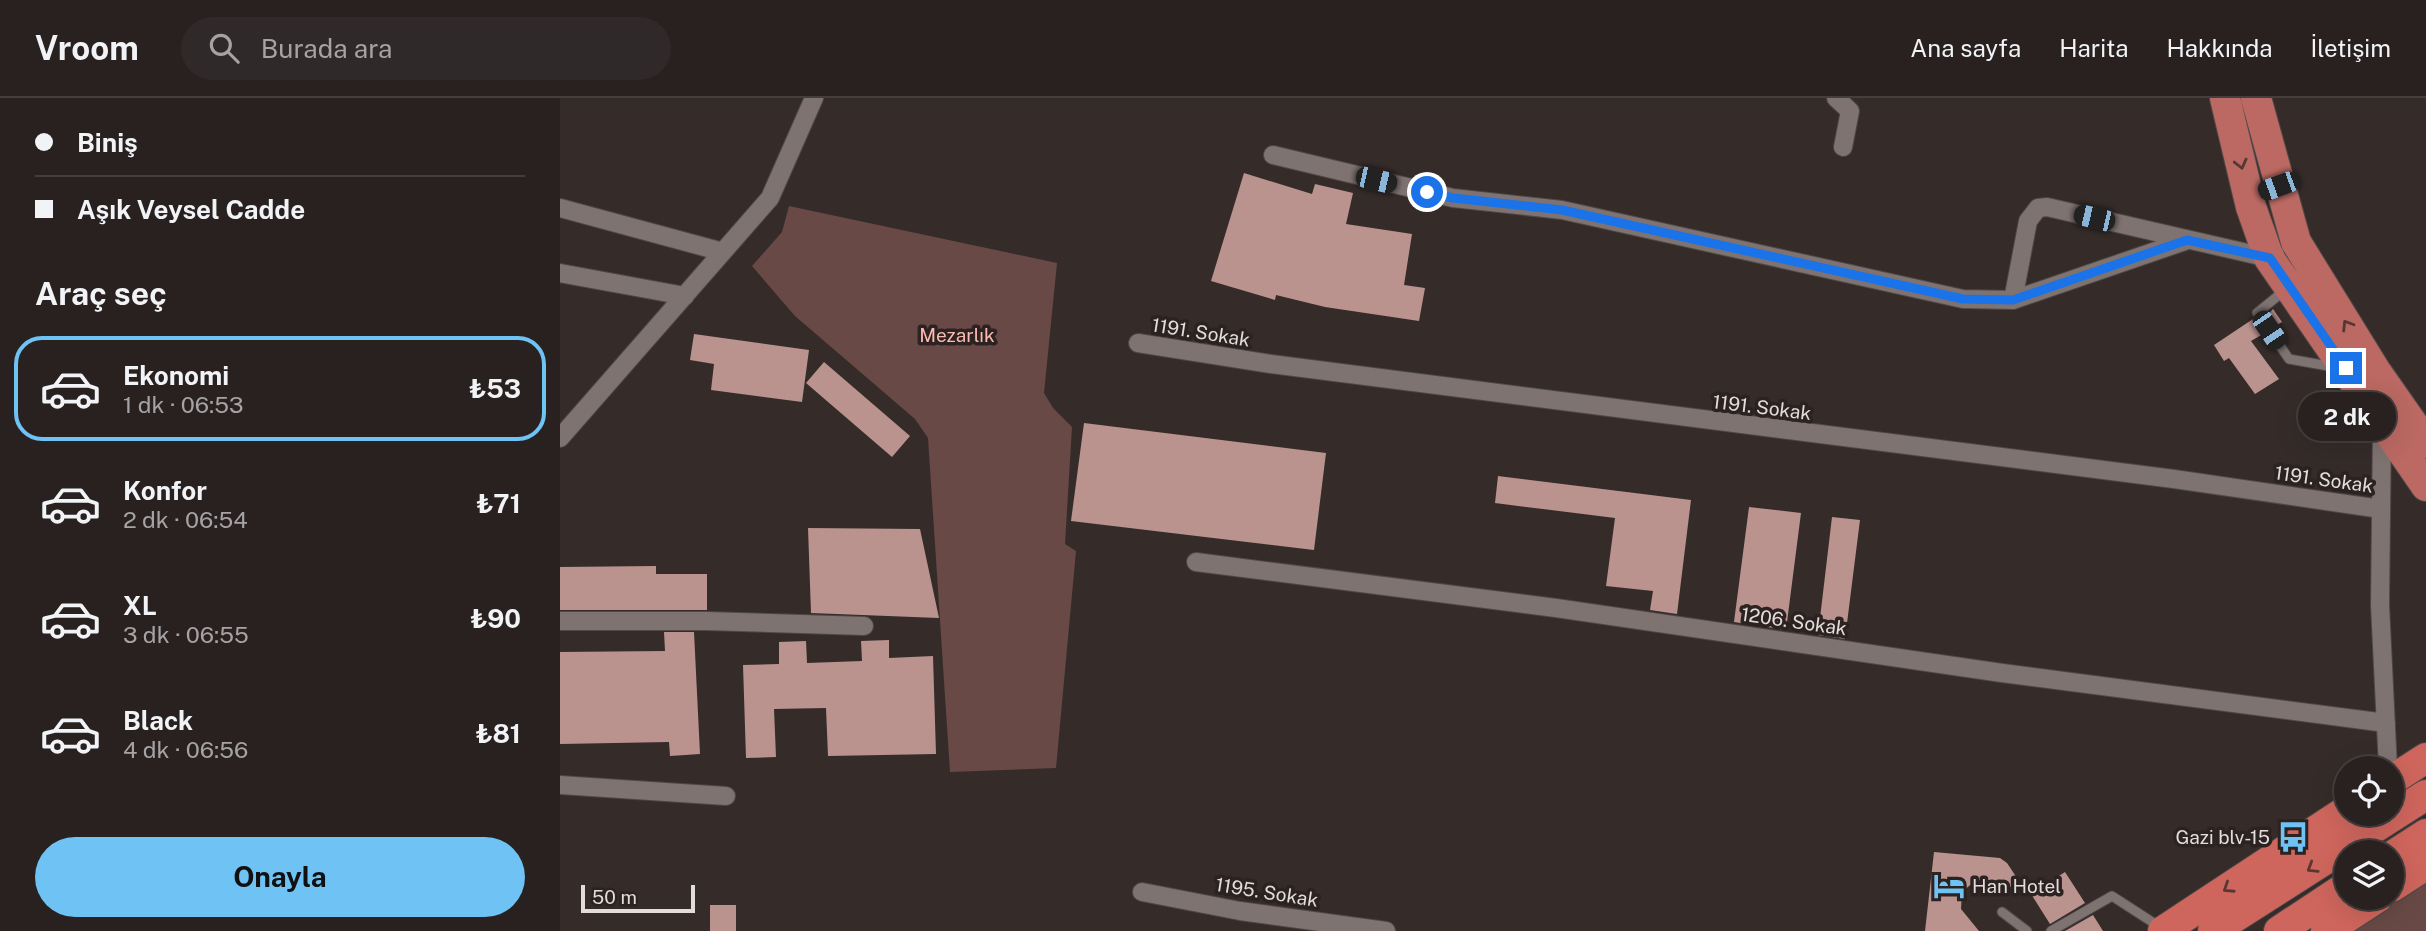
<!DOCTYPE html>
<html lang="tr">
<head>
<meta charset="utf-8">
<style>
  :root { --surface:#282120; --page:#302929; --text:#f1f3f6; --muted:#a5a3a5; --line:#443e3e; --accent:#6fc2f4 }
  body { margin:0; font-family:"Public Sans",sans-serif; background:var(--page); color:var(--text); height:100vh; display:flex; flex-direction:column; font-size:26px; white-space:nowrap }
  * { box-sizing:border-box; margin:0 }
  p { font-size:23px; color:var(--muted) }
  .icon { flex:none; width:38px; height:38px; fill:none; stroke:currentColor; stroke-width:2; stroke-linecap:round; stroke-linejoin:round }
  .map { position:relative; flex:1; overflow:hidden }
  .panel { display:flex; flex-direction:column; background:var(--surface); width:560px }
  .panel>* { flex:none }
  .banner { display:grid; align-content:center; height:154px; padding:0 35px; background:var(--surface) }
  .buttons { position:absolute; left:1774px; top:658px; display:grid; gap:14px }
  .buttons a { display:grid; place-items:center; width:70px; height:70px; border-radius:50%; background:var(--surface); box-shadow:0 7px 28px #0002,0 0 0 2px var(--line); font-size:35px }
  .scale { position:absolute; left:21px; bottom:18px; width:114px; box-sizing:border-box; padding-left:7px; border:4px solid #e2dcdb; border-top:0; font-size:19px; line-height:24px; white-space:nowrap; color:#e2dcdb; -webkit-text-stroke:5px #2b2221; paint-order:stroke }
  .end { position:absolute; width:32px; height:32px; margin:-16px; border:9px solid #1a73e8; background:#fff; box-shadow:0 0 0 4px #fff }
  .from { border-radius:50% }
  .bubble { position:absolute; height:49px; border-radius:24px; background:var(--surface); box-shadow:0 7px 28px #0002,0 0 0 2px var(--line); font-size:23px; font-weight:700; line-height:49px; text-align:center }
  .car { position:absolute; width:21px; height:42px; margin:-21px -10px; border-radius:9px; box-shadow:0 0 5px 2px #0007; background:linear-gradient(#222 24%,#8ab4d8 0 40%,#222 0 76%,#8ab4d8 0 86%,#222 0) }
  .banner b { display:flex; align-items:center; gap:24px; height:66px; font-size:26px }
  .banner b+b { border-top:2px solid var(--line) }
  .banner i { width:18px; height:18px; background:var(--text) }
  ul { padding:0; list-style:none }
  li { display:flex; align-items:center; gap:21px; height:105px; margin:0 14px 10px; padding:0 21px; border:4px solid transparent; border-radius:28px }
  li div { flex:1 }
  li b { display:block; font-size:26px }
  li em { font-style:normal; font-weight:700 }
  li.current { border-color:var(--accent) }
  li>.icon { width:63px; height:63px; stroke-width:1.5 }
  h2 { padding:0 35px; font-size:32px; line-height:84px }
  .action { display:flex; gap:14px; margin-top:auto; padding:14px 35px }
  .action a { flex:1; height:80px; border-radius:42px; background:var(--accent); color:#111; font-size:28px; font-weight:700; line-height:80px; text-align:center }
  header { display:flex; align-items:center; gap:42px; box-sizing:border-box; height:98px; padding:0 35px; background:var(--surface); border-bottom:2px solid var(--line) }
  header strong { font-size:33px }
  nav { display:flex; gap:38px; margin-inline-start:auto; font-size:24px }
  .search { width:490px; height:63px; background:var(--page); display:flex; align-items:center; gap:18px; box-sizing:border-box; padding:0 24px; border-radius:38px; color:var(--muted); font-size:26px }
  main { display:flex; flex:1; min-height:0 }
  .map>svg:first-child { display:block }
  .green { fill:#684945 }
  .building { fill:#bb938e }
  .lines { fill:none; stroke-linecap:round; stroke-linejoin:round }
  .service-casing { stroke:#4f4847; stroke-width:11 }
  .minor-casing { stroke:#4f4847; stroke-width:20 }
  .primary-casing { stroke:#4f4847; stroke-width:32 }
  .trunk-casing { stroke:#4f4847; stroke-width:32 }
  .service { stroke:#7e7371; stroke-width:9 }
  .minor { stroke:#7e7371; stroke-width:18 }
  .primary { stroke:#bb6962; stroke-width:30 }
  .trunk { stroke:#cf665d; stroke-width:30 }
  .oneway { stroke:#563734 }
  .oneway2 { stroke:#5c3633 }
  .route { stroke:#1a73e8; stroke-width:9 }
  .labels { text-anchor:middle; stroke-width:7; stroke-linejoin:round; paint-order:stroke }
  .street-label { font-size:19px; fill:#e2dcdb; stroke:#2b2221 }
  .park-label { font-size:19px; fill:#fdbab2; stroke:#2b2221 }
  .poi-label { font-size:19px; fill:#e2dcdb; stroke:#2b2221; text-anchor:end }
</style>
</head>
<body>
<header>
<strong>Vroom</strong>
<div class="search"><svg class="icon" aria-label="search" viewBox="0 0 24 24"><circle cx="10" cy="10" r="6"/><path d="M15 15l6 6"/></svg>Burada ara</div>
<nav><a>Ana sayfa</a><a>Harita</a><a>Hakkında</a><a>İletişim</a></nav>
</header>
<main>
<section class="panel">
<div class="banner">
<b><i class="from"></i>Biniş</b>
<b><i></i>Aşık Veysel Cadde</b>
</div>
<h2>Araç seç</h2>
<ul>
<li class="current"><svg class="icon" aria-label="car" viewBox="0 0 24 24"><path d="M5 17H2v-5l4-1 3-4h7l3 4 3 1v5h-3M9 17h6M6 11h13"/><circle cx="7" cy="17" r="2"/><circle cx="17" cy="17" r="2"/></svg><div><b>Ekonomi</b><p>1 dk · 06:53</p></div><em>₺53</em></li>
<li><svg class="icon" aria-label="car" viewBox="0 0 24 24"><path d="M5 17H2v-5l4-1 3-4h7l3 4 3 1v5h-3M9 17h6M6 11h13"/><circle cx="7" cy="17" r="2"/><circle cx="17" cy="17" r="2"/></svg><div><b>Konfor</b><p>2 dk · 06:54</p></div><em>₺71</em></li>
<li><svg class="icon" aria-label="car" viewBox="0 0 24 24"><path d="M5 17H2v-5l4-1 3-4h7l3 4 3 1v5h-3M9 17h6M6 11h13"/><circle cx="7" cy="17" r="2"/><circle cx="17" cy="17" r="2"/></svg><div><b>XL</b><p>3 dk · 06:55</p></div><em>₺90</em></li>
<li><svg class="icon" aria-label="car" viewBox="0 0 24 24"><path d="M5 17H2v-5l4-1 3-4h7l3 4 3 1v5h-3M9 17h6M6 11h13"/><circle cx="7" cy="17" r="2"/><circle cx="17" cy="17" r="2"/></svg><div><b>Black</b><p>4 dk · 06:56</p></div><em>₺81</em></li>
</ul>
<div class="action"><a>Onayla</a></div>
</section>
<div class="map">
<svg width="1866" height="833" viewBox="0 0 1866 833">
  <rect width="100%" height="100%" fill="#352c2a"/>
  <path class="green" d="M229,108L497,165L484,295L493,310L512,329L505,446L516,453L496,670L390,674L368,340L355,321L235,218L192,168L222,134Z
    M1866,783V833H1782Z"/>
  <path class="building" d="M684,75L752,96L755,86L793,95L786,126L852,136L844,187L865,190L859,223L765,209L716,197L715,202L651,183Z
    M1713,211L1722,224L1715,228L1706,226L1703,236L1691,243L1719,281L1695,296L1669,260L1664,263L1654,247L1693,221L1703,222Z
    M134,236L249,252L242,304L151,292L154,266L130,262Z
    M264,264L350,338L332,359L246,285Z
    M524,325L766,355L754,452L511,423Z
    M938,378L1131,402L1117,516L1090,512L1093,493L1046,488L1055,420L935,405Z
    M1189,409L1241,415L1226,532L1174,524Z
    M1272,419L1300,422L1285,541L1258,537Z
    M248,430L360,431L379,520L251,515Z
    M96,468V476H147V512H0V469Z
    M104,534H134L140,656L110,658L109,644L0,646V554L105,553Z
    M329,542V560L373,558L376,656L268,658L266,610L214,611L216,659L186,660L183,567L219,566V544L246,543L247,565L302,563L301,543Z
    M1374,754L1440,760L1447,765L1459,783L1443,794L1434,783L1416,782L1402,794L1401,811L1419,833H1365Z
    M1505,774L1525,805L1490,826L1471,796Z
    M150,807H176V833H150Z
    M1533,817L1543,833H1505Z"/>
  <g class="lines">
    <defs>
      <path id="service" d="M1699,217L1697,215L1725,192
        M1709,232L1729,261L1774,269
        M1442,814L1467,833
        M1491,833L1552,798L1600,829"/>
      <path id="minor" d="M1276,0L1290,13L1283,49
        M713,57L893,100L1002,112L1403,201L1453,202L1468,123L1478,110L1487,109L1709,160L1715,156
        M0,110L163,154
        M0,175L125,198
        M1453,202L1625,143
        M578,245L711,266L1614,381L1821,411
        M1822,329L1820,507L1828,670
        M0,340L210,100L254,0
        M636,464L996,510L1442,575L1826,625
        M0,523H146L304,528
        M0,687L166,698
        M582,794L680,813L826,833"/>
      <path id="primary" d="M1665,0L1691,109L1709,160L1866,388
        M1696,0L1736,144L1815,272L1866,345"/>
      <path id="trunk" d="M1832,682L1866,660
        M1832,758L1866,736
        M1832,789L1866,767
        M1603,833L1787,712
        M1653,833L1866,697
        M1719,833L1787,788
        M1766,833L1817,800"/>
    </defs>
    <use href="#service" class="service-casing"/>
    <use href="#minor" class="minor-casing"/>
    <use href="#primary" class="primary-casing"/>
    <use href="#trunk" class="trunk-casing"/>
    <use href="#service" class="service"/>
    <use href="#minor" class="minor"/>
    <use href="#primary" class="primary"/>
    <use href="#trunk" class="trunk"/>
  </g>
  <defs><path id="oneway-chevron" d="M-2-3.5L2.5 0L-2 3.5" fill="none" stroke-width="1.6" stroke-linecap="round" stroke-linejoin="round" transform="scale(1.75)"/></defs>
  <g class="oneway">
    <use href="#oneway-chevron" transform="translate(1681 66) rotate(76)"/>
    <use href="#oneway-chevron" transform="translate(1787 227) rotate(-122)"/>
  </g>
  <g class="oneway2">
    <use href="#oneway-chevron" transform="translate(1752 770) rotate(148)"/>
    <use href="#oneway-chevron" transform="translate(1668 790) rotate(147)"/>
  </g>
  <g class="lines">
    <path class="route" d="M867,94L893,100L1002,112L1403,201L1453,202L1627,142L1710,160L1786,270"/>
  </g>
  <defs>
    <symbol id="bus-bare" viewBox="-9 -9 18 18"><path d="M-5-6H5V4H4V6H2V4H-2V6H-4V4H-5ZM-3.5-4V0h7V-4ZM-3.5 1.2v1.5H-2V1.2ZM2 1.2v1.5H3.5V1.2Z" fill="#6fc2f4" stroke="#2b2221" stroke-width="2.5" paint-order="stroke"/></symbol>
    <symbol id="hotel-bare" viewBox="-9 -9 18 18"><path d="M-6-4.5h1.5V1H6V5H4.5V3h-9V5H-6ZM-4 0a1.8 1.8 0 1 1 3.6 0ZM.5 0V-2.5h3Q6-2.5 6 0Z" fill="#6fc2f4" stroke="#2b2221" stroke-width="2.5" paint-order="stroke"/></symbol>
  </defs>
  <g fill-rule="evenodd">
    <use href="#bus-bare" x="1711" y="717" width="44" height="44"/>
    <use href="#hotel-bare" x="1367" y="766" width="44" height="44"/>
  </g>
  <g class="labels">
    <g class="street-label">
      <text transform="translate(641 234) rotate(9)" y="7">1191. Sokak</text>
      <text transform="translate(1202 309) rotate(7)" y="7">1191. Sokak</text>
      <text transform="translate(1764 381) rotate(8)" y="7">1191. Sokak</text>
      <text transform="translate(1234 523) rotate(8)" y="7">1206. Sokak</text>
      <text transform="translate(707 794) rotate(9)" y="7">1195. Sokak</text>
    </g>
    <g class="park-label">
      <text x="397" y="244">Mezarlık</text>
    </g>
    <g class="poi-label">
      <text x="1710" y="746">Gazi blv-15</text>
      <text x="1412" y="795" text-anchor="start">Han Hotel</text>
    </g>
  </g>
</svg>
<div class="buttons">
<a><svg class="icon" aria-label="locate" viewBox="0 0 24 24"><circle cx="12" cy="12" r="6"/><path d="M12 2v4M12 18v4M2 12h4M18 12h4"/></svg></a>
<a><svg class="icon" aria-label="layers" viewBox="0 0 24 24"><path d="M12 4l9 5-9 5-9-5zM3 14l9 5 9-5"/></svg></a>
</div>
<div class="scale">50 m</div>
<i class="end from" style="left:867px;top:94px"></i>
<i class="end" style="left:1786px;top:270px"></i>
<div class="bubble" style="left:1738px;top:294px;width:98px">2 dk</div>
<i class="car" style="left:816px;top:82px;rotate:103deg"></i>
<i class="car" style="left:1718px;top:88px;rotate:250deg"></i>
<i class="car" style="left:1534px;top:120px;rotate:283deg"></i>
<i class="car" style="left:1709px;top:232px;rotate:146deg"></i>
</div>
</main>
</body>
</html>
